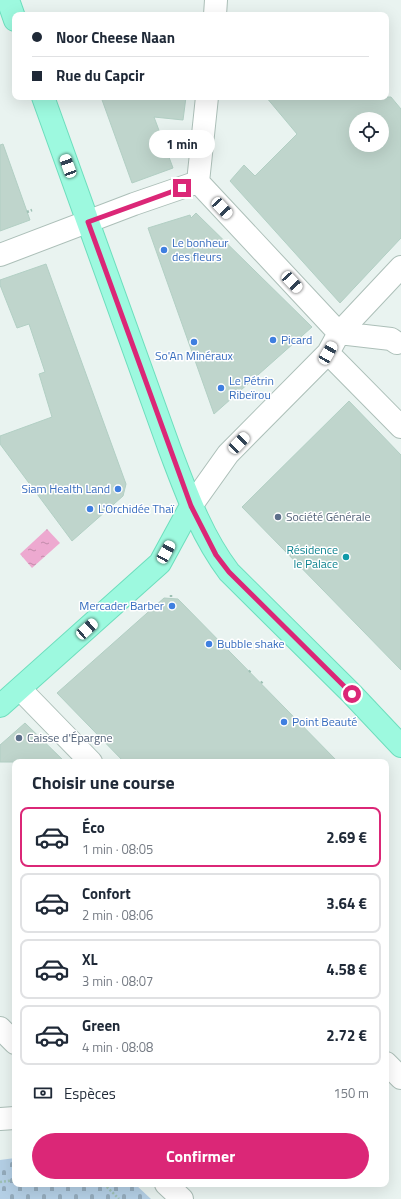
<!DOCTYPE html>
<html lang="fr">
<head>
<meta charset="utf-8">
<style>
  :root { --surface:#fff; --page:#f2f2f3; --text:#1f2937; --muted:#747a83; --line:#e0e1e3; --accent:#db2777 }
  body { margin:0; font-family:"Titillium Web",sans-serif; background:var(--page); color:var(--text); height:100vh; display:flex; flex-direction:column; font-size:15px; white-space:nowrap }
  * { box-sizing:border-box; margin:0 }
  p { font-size:13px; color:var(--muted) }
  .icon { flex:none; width:22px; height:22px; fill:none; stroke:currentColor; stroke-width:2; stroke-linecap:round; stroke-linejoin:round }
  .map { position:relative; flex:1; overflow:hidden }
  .side { position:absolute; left:12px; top:759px; width:377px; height:428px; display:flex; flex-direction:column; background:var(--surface); border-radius:8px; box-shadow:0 4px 16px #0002 }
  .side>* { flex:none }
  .guide { position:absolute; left:12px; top:12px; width:377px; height:88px; border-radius:8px; box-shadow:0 4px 16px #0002; display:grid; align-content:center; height:88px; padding:0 20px; background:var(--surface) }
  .fabs { position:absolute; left:349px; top:112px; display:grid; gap:8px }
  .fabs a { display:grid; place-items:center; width:40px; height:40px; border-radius:50%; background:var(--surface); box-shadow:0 4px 16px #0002; font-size:20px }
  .end { position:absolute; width:18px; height:18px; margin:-9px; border:5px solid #db2777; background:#fff; box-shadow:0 0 0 2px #fff }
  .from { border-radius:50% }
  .bubble { position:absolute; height:28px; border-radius:14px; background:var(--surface); box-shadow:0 4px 16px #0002; font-size:13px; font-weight:700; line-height:28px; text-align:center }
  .car { position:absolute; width:12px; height:24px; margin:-12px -6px; border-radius:5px; box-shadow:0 0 3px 1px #0007; background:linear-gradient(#fff 24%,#345 0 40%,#fff 0 76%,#345 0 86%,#fff 0) }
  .guide b { display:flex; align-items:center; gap:14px; height:38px; font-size:15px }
  .guide b+b { border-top:1px solid var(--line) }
  .guide i { width:10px; height:10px; background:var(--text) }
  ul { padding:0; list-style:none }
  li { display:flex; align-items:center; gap:12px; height:60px; margin:0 8px 6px; padding:0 12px; border:2px solid var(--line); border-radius:8px }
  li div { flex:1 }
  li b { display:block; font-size:15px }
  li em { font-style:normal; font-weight:700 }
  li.active { border-color:var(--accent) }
  li>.icon { width:36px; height:36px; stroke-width:1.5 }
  h2 { padding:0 20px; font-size:18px; line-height:48px }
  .pay { display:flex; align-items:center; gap:10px; height:44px; padding:0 20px; font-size:15px }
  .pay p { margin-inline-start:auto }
  .action { display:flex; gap:8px; margin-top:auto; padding:8px 20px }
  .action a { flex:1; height:46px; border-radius:24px; background:var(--accent); color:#fff; font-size:16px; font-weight:700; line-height:46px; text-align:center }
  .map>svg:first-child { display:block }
  .cemetery { fill:url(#cemetery-stones) }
  .water { fill:url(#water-ripples) }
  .building { fill:#bfd5cc; stroke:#b2cfc4; fill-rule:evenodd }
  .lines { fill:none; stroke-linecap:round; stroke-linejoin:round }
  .minor-casing { stroke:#acbfb8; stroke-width:24 }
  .major-casing { stroke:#6ddebd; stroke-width:24 }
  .path { stroke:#9ec0b4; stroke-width:2.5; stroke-dasharray:2 2; stroke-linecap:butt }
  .minor { stroke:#fff; stroke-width:22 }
  .major { stroke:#9df9df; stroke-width:22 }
  .route { stroke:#db2777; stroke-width:5 }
  .shop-dot { fill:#3f7fe0; stroke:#fff; stroke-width:1.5 }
  .service-dot { fill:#5c6f8a; stroke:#fff; stroke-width:1.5 }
  .culture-dot { fill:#0f9aa8; stroke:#fff; stroke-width:1.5 }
  .labels { text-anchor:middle; stroke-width:3; stroke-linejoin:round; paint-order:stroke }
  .shop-label { font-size:12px; fill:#366cbe; stroke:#fff; text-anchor:start }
  .service-label { font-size:12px; fill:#4e5e75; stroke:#fff; text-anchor:start }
  .culture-label { font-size:12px; fill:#0d838f; stroke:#fff; text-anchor:end }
</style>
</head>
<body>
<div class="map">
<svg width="401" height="1199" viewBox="0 0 401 1199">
  <defs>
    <pattern id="cemetery-stones" width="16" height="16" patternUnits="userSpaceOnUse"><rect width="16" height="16" fill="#b4cfe5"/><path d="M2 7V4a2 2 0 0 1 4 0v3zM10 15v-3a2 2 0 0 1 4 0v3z" fill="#93aabb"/></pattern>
    <pattern id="water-ripples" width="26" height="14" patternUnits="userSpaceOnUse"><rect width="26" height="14" fill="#eda9d0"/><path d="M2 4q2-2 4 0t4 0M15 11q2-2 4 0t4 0" fill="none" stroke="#c18baa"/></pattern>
  </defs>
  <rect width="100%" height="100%" fill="#e9f3f0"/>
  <path class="cemetery" d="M15,1158V1184H135L151,1199H0V1160Z"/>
  <path class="water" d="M47,529L60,543L32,568L20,554Z"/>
  <path class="building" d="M101,97H186L183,120L154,117L173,168L132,183Z
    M266,97H391L401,109V238L340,303L230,181L244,165L255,176L297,134ZM356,119H382V145H356Z
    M3,144L30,220L0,231V145Z
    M196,213L312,327L214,414L148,228L190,215L191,218Z
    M46,264L126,484L123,496L72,541L0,444V436L52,417L39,374L45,372L29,324L17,328L0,285V280Z
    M349,401L401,455V670L242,507Z
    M164,598L178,599L338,762H124L57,693Z
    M25,723L65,762H0V745Z"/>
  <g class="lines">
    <defs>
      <path id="minor" d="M215,15L216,0
        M207,97L198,182L339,333
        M0,255L134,204L198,182
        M339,333L391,339L397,343
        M328,353L401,427
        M191,506L228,454L328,353L339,333L401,267
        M20,689L91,762
        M0,1028L15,1043
        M386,1063L401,1078
        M0,1119L15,1118
        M166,1184L182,1199"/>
      <path id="major" d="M8,0L15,20
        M43,97L170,450C186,492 201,535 229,572L352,694L401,746
        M0,706L160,563L191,506"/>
    </defs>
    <use href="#minor" class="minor-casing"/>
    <use href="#major" class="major-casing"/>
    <path class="path" d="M27,212L32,210
      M171,595V598
      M249,672L251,670
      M261,683L263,681
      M0,1182L15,1180
      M104,1184L119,1199"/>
    <use href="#minor" class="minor"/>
    <use href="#major" class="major"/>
  </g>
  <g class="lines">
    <path class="route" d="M182,188L88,222L191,506L216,555L229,572L352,694"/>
  </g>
  <g class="shop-dot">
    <circle cx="164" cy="250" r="4"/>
    <circle cx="273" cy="340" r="4"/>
    <circle cx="194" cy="342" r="4"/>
    <circle cx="221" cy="388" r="4"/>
    <circle cx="118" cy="489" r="4"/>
    <circle cx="90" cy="509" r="4"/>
    <circle cx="172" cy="606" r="4"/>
    <circle cx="209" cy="644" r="4"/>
    <circle cx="284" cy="722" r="4"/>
  </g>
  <g class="service-dot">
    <circle cx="278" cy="517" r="4"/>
    <circle cx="19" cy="738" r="4"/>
  </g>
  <circle class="culture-dot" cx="346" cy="557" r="4"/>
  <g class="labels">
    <g class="shop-label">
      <text x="172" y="247">Le bonheur<tspan x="172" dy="14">des fleurs</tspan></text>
      <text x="281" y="344">Picard</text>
      <text x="194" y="360" text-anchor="middle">So'An Minéraux</text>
      <text x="229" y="385">Le Pétrin<tspan x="229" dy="14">Ribeïrou</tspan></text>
      <text x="110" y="493" text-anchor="end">Siam Health Land</text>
      <text x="98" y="513">L'Orchidée Thaï</text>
      <text x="164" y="610" text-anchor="end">Mercader Barber</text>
      <text x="217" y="648">Bubble shake</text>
      <text x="292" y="726">Point Beauté</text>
    </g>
    <g class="service-label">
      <text x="286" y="521">Société Générale</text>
      <text x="27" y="742">Caisse d'Épargne</text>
    </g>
    <g class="culture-label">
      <text x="338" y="554">Résidence<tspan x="338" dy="14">le Palace</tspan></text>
    </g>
  </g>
</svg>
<div class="fabs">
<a><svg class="icon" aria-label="locate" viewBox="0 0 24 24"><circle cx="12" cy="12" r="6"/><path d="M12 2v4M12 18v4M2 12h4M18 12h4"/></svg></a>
</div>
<i class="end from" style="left:352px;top:694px"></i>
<i class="end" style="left:182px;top:188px"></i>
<div class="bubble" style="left:149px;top:130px;width:66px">1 min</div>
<i class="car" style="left:68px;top:166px;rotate:340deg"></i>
<i class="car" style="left:222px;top:208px;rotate:137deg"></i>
<i class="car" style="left:292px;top:282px;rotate:137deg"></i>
<i class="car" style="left:328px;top:353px;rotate:30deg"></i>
<i class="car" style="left:239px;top:443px;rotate:44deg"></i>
<i class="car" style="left:166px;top:552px;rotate:29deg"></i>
<i class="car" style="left:87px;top:629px;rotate:48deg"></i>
<div class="guide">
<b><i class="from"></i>Noor Cheese Naan</b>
<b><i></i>Rue du Capcir</b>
</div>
<section class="side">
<h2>Choisir une course</h2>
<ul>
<li class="active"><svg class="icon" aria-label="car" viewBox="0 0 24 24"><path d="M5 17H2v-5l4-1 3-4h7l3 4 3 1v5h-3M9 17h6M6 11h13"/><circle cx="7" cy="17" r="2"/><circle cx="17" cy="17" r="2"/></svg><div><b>Éco</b><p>1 min · 08:05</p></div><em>2.69 €</em></li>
<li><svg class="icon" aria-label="car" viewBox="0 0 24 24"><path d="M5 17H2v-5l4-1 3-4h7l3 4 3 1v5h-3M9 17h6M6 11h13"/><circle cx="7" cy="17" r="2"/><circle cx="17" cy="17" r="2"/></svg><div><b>Confort</b><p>2 min · 08:06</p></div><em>3.64 €</em></li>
<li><svg class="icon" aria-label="car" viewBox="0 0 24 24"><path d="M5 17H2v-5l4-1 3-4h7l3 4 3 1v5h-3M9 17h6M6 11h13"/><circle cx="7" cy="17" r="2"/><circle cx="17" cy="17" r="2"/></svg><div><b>XL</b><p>3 min · 08:07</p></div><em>4.58 €</em></li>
<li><svg class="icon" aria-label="car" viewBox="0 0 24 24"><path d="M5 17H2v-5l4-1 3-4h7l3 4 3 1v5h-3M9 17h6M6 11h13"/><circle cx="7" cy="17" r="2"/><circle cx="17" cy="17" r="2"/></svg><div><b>Green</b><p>4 min · 08:08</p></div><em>2.72 €</em></li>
</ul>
<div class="pay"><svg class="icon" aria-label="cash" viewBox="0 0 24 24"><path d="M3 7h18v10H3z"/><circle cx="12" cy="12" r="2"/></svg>Espèces<p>150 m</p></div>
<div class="action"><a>Confirmer</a></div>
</section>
</div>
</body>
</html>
